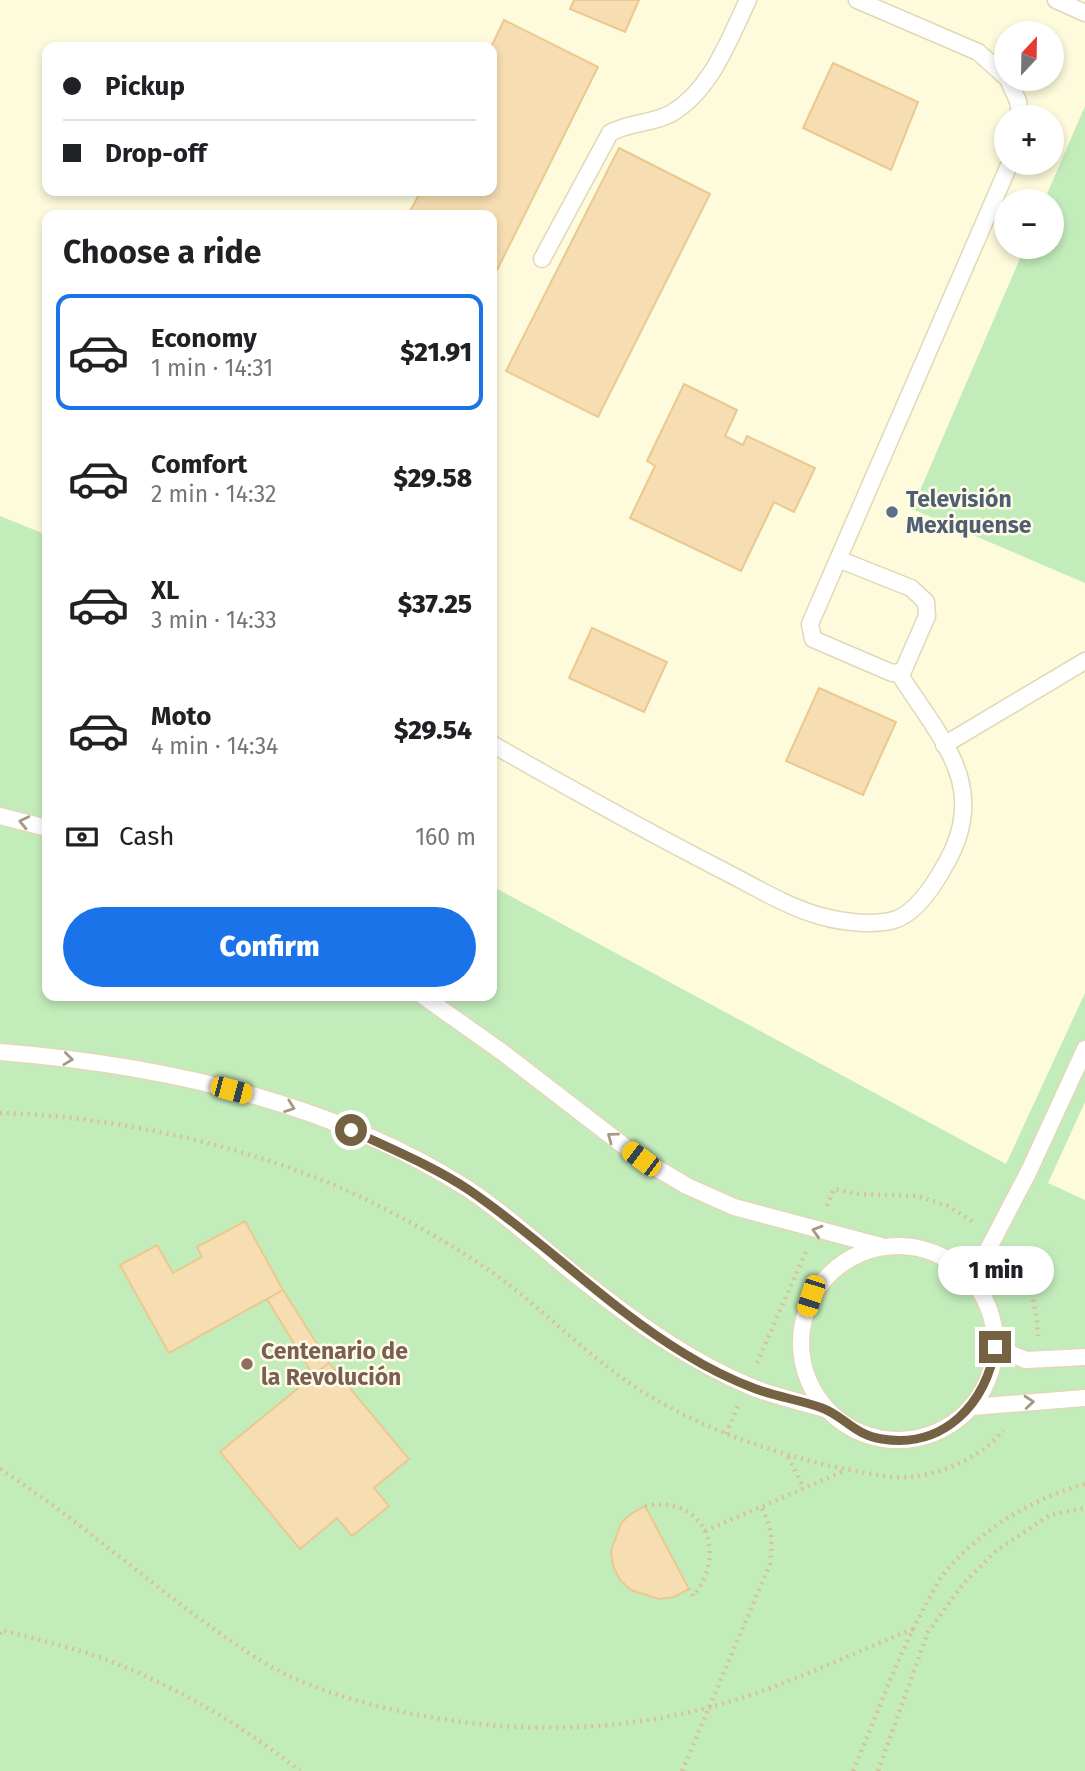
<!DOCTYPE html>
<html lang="en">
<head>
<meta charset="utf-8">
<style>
  :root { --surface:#fff; --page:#f2f2f2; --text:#202124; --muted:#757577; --line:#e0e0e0; --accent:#1a73e8 }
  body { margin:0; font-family:"Fira Sans",sans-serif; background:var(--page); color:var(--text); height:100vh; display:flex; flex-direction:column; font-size:26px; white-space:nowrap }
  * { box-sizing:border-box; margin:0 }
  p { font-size:23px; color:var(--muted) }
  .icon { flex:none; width:38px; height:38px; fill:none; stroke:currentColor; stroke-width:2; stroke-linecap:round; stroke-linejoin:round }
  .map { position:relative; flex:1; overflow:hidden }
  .sheet { position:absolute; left:42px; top:210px; width:455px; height:791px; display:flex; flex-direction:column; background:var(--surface); border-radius:14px; box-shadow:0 4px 10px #0003 }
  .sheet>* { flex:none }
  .hud { position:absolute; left:42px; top:42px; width:455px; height:154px; border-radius:14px; box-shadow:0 4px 10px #0003; display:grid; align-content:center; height:154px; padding:0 21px; background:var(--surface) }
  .needle { width:46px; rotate:22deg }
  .controls { position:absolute; left:994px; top:21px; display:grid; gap:14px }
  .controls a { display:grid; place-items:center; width:70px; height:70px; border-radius:50%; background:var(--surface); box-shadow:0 4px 10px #0003; font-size:35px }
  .end { position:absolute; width:32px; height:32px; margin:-16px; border:9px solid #756243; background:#fff; box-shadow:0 0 0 4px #fff }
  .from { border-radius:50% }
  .bubble { position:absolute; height:49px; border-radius:24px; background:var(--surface); box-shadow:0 4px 10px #0003; font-size:23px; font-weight:800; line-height:49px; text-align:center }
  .car { position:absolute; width:21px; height:42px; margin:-21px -10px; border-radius:9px; box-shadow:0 0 5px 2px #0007; background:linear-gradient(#f5c518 24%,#345 0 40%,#f5c518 0 76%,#345 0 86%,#f5c518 0) }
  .hud b { display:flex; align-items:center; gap:24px; height:66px; font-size:26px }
  .hud b+b { border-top:2px solid var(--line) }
  .hud i { width:18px; height:18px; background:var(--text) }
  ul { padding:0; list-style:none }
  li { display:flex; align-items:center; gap:21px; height:116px; margin:0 14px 10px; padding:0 7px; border:4px solid transparent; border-radius:14px }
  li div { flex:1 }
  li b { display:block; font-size:26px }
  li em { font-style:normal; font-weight:800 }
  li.active { border-color:var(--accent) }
  li>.icon { width:63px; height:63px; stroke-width:1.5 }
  h2 { padding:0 21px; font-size:32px; line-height:84px }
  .pay { display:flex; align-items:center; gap:18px; height:77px; padding:0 21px; font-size:26px }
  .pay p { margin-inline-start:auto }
  .button { display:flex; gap:14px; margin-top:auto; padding:14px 21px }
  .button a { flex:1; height:80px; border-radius:42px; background:var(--accent); color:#fff; font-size:28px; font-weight:800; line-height:80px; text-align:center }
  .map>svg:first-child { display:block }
  .green { fill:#c3ecbb }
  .building { fill:#f6deb2; stroke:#eac991; stroke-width:2 }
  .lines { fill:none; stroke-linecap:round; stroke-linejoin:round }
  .service-casing { stroke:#e3d7b8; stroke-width:19 }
  .path { stroke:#dac195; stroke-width:4.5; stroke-dasharray:2 5; stroke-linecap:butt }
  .service { stroke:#fff; stroke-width:16 }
  .oneway { stroke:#a59985 }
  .route { stroke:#756243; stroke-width:9 }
  .service-dot { fill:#5c6f8a; stroke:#fffbe5; stroke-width:2.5 }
  .education-dot { fill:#8d6e63; stroke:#fffbe5; stroke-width:2.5 }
  .labels { text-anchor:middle; stroke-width:5; stroke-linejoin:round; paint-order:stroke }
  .service-label { font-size:23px; font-weight:bold; fill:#4e5e75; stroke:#fffbe5; text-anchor:start }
  .education-label { font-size:23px; font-weight:bold; fill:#785e54; stroke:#fffbe5; text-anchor:start }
</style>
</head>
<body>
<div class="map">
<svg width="1085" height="1771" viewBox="0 0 1085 1771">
  <rect width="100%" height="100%" fill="#fefadc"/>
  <path class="green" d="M1085,106V583L912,509L1025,247H1052V201H1044Z
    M0,516L47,535V996H492V886L1006,1164L1085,993V1102L1048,1183L1085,1200V1771H0Z"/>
  <path class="building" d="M574,0H639L625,32L570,9Z
    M504,20L598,67L497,270L492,268V215H408L421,191H492L491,47Z
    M833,63L918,102L891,170L803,128Z
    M619,148L710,194L598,417L506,371Z
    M684,384L737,410L725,436L743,445L747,436L815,468L794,512L774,502L741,571L630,518L655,466L647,461Z
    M592,628L667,662L644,712L569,678Z
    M819,688L896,722L863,795L786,761Z
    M245,1221L283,1290L169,1353L120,1265L157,1245L173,1273L202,1257L197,1247Z
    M283,1290L329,1363L313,1375L267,1299Z
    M329,1363L409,1459L374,1488L389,1506L352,1536L337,1518L300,1549L220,1452Z
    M645,1506L689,1589L674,1597L659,1599L631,1590L620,1580L613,1566L611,1551L621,1523L632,1513Z"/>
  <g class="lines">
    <defs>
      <path id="service" d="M857,0L978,52L1006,77
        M1056,0L1085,13
        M1008,79L1018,101L1020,117
        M542,259L610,133C629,122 653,124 672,113C712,89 729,39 748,0
        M838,559L911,588L926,602L927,616L903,671L892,673L813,639L810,624L1010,163
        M492,744C567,787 642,829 720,869C752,885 785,906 820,916C842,922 872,926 894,920C915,914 934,885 944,867C992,787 941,740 898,672
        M944,745L1085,661
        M0,816L47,828
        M423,996L502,1052L641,1159L687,1186L734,1207L881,1246
        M0,1052C161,1065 330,1101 468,1189C506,1214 541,1247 576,1275C631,1319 688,1361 754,1388C777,1397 802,1402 825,1409
        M801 1343a97 97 0 1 1 194 0a97 97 0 1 1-194 0Z
        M972,1280L1029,1171L1085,1049
        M995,1347L1026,1360L1085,1357
        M972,1407L1085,1398"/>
    </defs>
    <use href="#service" class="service-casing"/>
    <path class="path" d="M0,1113C119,1116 264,1149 371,1202C415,1224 460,1249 500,1278C543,1310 581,1349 625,1380C690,1425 764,1451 840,1468C862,1472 889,1479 911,1477C944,1473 983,1457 1003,1430
      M827,1206L834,1189L858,1194L918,1196L948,1206L975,1223
      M1012,1256C1030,1278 1037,1308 1038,1336
      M757,1363L807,1249
      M726,1434L738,1406
      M788,1457L804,1488
      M0,1469C89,1526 166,1600 255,1657C302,1688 364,1704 418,1715C535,1737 650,1731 762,1691C813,1673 863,1649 913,1629
      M645,1506C704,1494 729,1553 693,1596L689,1589
      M705,1531L846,1470
      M0,1634L2,1630C38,1640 76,1648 110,1661C183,1690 238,1723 300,1771
      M682,1771L770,1564C773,1541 772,1527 761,1507
      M853,1771C876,1717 896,1660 924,1608C931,1596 937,1581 946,1571C982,1529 1031,1499 1085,1484
      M878,1771L928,1632L963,1584L997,1550L1050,1515L1085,1508"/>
    <use href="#service" class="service"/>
  </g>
  <defs><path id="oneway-chevron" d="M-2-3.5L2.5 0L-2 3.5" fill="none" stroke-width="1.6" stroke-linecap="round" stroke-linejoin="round" transform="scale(1.75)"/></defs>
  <g class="oneway">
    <use href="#oneway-chevron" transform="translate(24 822) rotate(-167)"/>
    <use href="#oneway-chevron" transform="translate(68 1059) rotate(7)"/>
    <use href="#oneway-chevron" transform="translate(290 1107) rotate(20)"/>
    <use href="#oneway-chevron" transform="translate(612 1137) rotate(-143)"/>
    <use href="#oneway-chevron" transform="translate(817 1231) rotate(-164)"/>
    <use href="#oneway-chevron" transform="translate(1029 1402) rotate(-5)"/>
  </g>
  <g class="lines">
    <path class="route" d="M351,1130C391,1149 433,1166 469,1190C544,1241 607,1307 685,1354C706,1367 732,1380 756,1389C777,1397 801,1400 822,1408C844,1416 854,1435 882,1439C944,1449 987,1403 995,1347"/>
  </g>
  <circle class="service-dot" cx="892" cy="512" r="7"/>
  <circle class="education-dot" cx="247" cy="1364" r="7"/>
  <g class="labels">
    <g class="service-label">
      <text x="906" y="507">Televisión<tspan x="906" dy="26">Mexiquense</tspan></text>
    </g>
    <g class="education-label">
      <text x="261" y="1359">Centenario de<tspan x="261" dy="26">la Revolución</tspan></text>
    </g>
  </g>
</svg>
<div class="controls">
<a><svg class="needle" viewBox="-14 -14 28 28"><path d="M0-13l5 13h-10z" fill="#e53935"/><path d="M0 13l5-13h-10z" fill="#757577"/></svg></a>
<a>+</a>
<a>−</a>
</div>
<i class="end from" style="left:351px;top:1130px"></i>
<i class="end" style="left:995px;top:1347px"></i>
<div class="bubble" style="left:938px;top:1246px;width:116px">1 min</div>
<i class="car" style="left:231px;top:1090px;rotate:105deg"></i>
<i class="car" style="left:641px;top:1159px;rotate:307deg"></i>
<i class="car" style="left:811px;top:1296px;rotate:198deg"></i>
<div class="hud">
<b><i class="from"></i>Pickup</b>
<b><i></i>Drop-off</b>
</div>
<section class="sheet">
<h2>Choose a ride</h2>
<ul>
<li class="active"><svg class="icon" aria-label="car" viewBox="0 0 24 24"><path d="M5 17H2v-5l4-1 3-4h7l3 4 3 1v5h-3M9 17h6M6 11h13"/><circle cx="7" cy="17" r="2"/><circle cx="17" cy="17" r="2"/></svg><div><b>Economy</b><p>1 min · 14:31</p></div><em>$21.91</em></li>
<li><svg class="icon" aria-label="car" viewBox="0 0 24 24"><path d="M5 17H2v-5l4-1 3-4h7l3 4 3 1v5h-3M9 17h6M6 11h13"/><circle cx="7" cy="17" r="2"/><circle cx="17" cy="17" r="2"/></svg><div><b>Comfort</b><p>2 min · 14:32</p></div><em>$29.58</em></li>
<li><svg class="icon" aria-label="car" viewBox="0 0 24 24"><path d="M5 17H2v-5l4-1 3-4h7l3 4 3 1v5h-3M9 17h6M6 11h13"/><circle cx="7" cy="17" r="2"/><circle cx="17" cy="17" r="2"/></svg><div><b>XL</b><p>3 min · 14:33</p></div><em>$37.25</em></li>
<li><svg class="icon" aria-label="car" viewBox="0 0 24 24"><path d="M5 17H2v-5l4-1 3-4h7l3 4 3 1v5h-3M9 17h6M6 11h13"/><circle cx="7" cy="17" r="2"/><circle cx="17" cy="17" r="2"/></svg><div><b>Moto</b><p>4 min · 14:34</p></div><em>$29.54</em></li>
</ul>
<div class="pay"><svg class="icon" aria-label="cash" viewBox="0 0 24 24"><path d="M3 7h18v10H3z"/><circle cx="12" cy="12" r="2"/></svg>Cash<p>160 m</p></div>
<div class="button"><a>Confirm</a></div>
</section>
</div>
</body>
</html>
